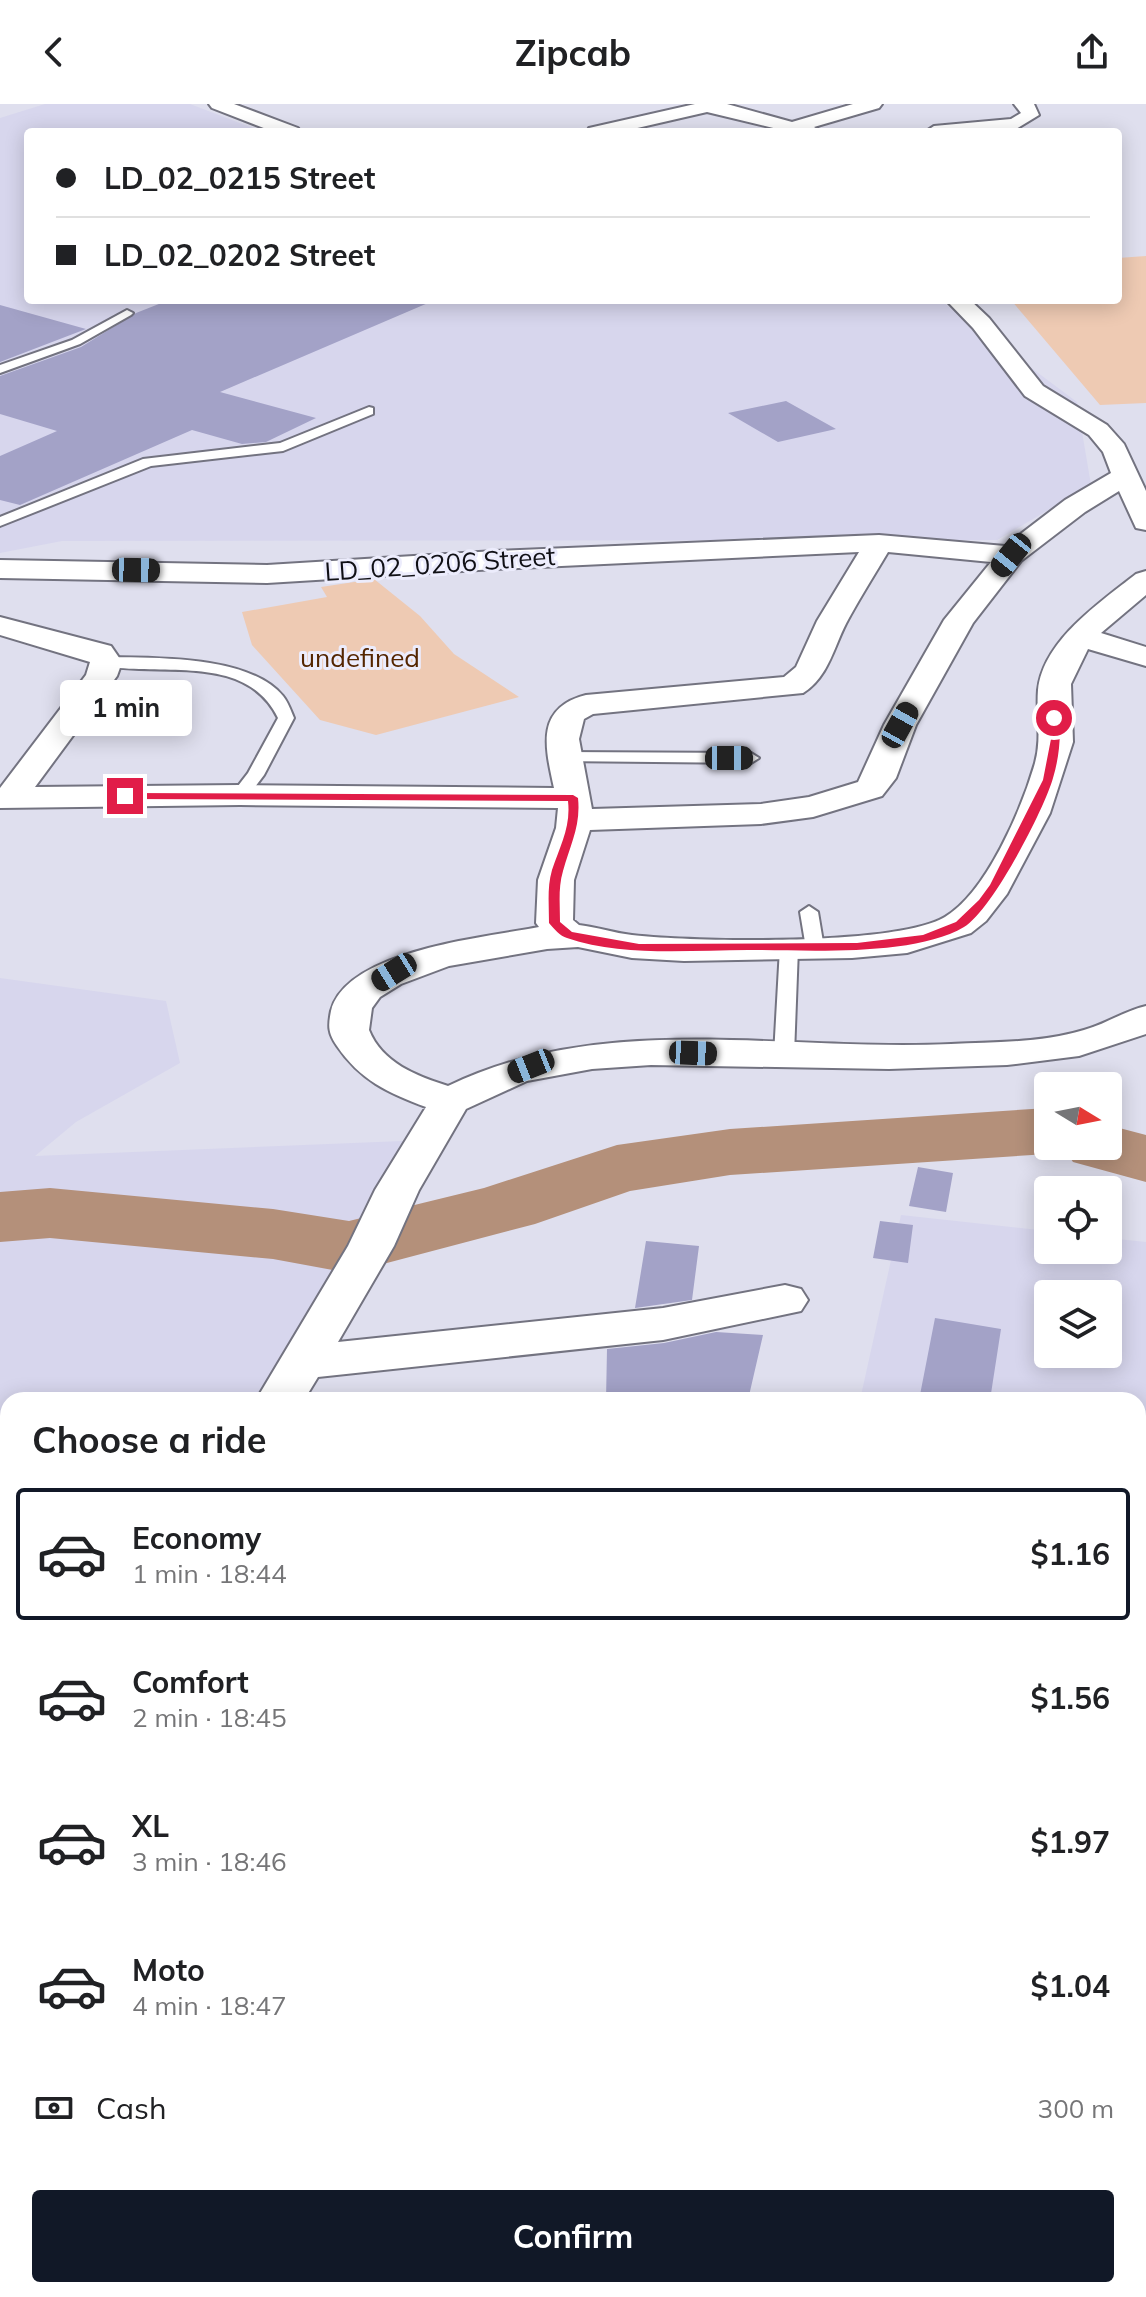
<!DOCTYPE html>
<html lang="en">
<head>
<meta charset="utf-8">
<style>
  :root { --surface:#fff; --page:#f6f6f6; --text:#202124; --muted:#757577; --line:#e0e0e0; --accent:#111827 }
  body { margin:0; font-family:Mulish,sans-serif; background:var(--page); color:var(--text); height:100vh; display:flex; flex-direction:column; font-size:30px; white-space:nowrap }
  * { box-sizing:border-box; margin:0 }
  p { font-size:26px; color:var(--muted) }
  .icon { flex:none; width:44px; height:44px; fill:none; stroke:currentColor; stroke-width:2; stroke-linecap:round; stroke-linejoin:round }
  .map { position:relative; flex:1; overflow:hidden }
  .side { position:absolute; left:0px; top:1288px; width:1146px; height:906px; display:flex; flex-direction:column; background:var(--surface); border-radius:24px 24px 0 0; box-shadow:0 4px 20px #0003 }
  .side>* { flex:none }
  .top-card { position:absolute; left:24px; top:24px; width:1098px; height:176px; border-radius:8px; box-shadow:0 4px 20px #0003; display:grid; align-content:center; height:176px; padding:0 32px; background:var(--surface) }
  .needle { width:52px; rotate:100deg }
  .buttons { position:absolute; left:1034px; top:968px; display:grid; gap:16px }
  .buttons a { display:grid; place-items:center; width:88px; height:88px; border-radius:8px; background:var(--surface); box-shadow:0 4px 20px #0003; font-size:40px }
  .end { position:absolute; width:36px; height:36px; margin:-18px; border:10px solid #e11d48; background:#fff; box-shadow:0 0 0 4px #fff }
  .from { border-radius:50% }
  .bubble { position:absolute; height:56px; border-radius:8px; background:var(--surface); box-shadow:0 4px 20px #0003; font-size:26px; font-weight:700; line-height:56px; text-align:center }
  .car { position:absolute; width:24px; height:48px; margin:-24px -12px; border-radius:10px; box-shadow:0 0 6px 2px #0007; background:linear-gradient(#222 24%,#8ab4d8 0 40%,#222 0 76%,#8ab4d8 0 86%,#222 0) }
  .top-card b { display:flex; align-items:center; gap:28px; height:76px; font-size:30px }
  .top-card b+b { border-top:2px solid var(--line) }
  .top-card i { width:20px; height:20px; background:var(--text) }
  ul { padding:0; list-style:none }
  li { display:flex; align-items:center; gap:24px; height:132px; margin:0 16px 12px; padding:0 16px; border:4px solid transparent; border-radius:8px }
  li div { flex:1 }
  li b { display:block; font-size:30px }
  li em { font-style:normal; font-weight:700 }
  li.selected { border-color:var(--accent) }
  li>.icon { width:72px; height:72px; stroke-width:1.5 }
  h2 { padding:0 32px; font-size:36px; line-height:96px }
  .pay { display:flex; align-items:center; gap:20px; height:88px; padding:0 32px; font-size:30px }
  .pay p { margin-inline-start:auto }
  .action { display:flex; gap:16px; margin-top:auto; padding:16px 32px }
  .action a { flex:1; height:92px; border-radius:8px; background:var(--accent); color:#fff; font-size:32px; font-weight:700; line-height:92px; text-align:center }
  header { display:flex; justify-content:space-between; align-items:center; height:104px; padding:0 32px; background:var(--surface); font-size:36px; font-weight:700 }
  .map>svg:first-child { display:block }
  .built { fill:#d7d6ed; fill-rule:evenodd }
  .green { fill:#eecab3 }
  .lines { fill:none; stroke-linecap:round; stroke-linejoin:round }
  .river { fill:#b4907a; fill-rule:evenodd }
  .building { fill:#a3a2c7 }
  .lane-casing { stroke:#737380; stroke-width:4 }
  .street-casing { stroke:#737380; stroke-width:4 }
  .lane { fill:#fff; fill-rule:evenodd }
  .street { fill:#fff; fill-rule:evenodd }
  .route { fill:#e11d48 }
  .labels { text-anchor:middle; stroke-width:6; stroke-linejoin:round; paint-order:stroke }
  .far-street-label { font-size:26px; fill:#101015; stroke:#ececfc }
  .far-park-label { font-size:26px; fill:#542500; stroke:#ececfc }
</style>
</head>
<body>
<header><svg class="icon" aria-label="back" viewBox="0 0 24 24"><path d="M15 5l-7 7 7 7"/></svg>Zipcab<svg class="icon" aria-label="share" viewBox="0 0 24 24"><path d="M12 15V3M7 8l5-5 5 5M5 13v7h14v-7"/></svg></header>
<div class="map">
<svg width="1146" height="2193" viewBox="0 0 1146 2193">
  <rect width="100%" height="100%" fill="#dfdfee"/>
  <path class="built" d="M45,0H190L263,28H28V196H940L1077,298L1091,381L997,436L62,437L0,449V14Z
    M0,874L166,897L180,959L76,1018L35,1052L427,1036L283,1296H8V1793L0,1807Z
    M901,1111L1048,1127V1146H1108V1134L1146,1138V2171L1138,2168V1296H860ZM1048,1190H1108V1250H1048Z
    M59,2186H822L798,2193H36Z"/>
  <path class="green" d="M1146,152V299L1100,301L1011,196H1118V154Z
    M374,475L420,512L454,550L519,593L376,631L320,616L252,541L242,508L327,493L321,483Z"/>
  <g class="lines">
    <path class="river" d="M1048,1004V1042H1108V1021L1146,1031V1078L1073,1058L1065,1046L1048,1050L730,1071L630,1087L535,1120L349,1169L273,1155L50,1134L0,1138V1088L50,1084L273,1105L349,1117L484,1084L617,1041L730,1025Z"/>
  </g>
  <path class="building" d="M169,196H435L220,288L316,314L266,338L242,340L192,326L20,401L0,396V352L57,327L0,310V272L81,243L136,209Z
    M0,201L86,225L0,258Z
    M786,297L836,325L778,338L728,309Z
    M918,1063L953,1069L946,1108L909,1102Z
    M880,1117L913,1121L908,1159L873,1154Z
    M646,1137L699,1142L692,1196L635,1204Z
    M935,1214L1001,1225L990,1296H919Z
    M716,1228L763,1231L748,1296L707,1289L705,1296H606L607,1245L664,1239Z"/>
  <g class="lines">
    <defs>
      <path id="lane" d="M127,206L133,209L131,211L80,240L0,269V261L72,236Z
        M369,303L373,304V310L283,347L151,362L0,422V413L143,355L280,339Z
        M106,553C155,554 249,551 283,592C288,598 291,607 294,614L264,671L246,695H234L231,691L248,669L278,614C245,547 159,574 100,561V555Z
        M563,648L751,649L759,654L751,659L557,657L555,653L557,649Z
        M809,802L818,808L824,844L815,850L806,844L800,808Z
        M789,838L798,844L794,951L784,957L774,951L780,844Z
        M1146,1329V1354L1138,1356V1332Z
        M1138,2093L1146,2095V2129L1138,2127Z
        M249,2186H319L317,2193H246Z"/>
      <path id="street" d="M209,0H234L298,24L300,28H274L212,4Z
        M695,0H727L792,18L853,0H882L879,4L814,23L822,28H790L707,8L620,28H587L589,24Z
        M1014,0H1034L1039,11L1016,25L925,28L934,22L1011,15L1021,9Z
        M946,196H970L989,214L1043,282L1107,321L1124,340L1146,387V426L1136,424L1119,387L1085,408L1021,457L973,519L916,621L896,674L882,692L813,713L761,720L590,726L574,776L573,816L579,821C597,823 614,829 632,831C693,838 896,842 945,813C987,788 1022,704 1035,659C1042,634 1036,611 1038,586C1043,537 1099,499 1136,470L1146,467V491L1101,529L1146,543V562L1088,545L1071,580L1073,638L1050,709L1007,790L986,817L971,829L907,849L852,854L684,857L632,854L578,843L547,845L449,862L401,880L380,893L372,904L369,926C382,959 417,972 448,982C605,906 783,948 951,940C994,938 1042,939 1084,926C1106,920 1124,907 1146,902V930L1079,952L1007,961L889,965L651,961L592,965L527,977L466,1005L419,1086L394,1142L338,1238L663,1204L785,1181L801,1185L808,1196L801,1207L663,1236L318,1273L304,1296H256L348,1142L375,1086L426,1003C388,989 360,976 337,942C328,929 328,922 331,907C346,846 488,833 539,823L536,819L538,776L556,724L558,704L240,701L0,704V684L86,571L90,558L0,531V513L111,542L122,558L117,572L35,683L240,681L554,684C545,643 535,604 586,591L784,573L796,563L817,517L859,448L495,465L267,479L0,474V456L267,461L495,447L879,431L1005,442L1065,396L1111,369L1103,348L1089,331L1025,292L973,224ZM888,448L991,458L944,516L884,621L858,678L809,693L761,700L592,705L579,635L584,615L593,610L803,589C830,572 834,540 849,514C861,492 875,470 888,448Z
        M0,1633L8,1635V1683L0,1681Z
        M8,1770V1835L0,1838V1773Z
        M8,1946V2006L0,2007V1947Z"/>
    </defs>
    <use href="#lane" class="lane-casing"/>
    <use href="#street" class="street-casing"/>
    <use href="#lane" class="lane"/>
    <use href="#street" class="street"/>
  </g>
  <path class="route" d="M1050,612L1059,614C1061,634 1059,654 1053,674C1044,706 992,806 964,823C913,853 807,846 748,846C691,846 622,853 567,834C560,832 554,825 549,819C549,801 547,783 552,766C560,742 571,723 568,697L125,695L120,692L125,689L573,691L578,694C581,722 570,741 563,767C558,784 560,801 560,818L572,828L639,840L857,839L923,831L956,818L979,796L990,781L1043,676L1051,635Z"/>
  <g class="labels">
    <g class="far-street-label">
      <text transform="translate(440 460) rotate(-4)" y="9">LD_02_0206 Street</text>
    </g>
    <g class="far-park-label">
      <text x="360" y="563">undefined</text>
    </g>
  </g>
</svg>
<div class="buttons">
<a><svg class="needle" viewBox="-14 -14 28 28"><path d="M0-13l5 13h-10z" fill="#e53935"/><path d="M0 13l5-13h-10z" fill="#757577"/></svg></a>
<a><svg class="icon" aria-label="locate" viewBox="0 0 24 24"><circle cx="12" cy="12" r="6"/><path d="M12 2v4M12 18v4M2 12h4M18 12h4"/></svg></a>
<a><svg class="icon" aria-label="layers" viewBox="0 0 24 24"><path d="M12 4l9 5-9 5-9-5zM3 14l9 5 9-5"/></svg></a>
</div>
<i class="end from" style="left:1054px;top:614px"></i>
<i class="end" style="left:125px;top:692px"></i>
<div class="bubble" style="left:60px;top:576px;width:132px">1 min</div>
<i class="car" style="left:1011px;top:451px;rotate:219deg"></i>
<i class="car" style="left:136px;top:466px;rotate:91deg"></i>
<i class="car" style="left:900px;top:621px;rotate:29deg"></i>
<i class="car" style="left:729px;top:654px;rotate:90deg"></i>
<i class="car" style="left:394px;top:868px;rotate:238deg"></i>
<i class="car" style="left:693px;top:949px;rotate:92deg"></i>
<i class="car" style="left:531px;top:962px;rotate:248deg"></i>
<div class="top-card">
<b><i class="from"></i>LD_02_0215 Street</b>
<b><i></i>LD_02_0202 Street</b>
</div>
<section class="side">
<h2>Choose a ride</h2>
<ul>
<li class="selected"><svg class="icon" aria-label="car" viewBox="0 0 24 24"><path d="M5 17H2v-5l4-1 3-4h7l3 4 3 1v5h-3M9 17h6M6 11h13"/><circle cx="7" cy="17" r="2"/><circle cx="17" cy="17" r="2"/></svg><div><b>Economy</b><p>1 min · 18:44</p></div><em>$1.16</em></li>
<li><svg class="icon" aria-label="car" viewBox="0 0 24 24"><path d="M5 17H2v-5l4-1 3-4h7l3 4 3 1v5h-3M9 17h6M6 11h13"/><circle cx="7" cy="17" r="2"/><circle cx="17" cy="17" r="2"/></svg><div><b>Comfort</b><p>2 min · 18:45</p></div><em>$1.56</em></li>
<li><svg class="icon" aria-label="car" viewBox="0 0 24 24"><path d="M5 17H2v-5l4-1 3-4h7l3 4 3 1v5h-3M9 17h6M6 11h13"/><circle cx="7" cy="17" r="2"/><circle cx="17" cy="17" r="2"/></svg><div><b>XL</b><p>3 min · 18:46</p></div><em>$1.97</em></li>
<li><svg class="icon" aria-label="car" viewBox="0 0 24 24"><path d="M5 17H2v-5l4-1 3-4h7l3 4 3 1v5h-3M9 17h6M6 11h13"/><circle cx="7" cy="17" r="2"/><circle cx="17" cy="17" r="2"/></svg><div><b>Moto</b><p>4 min · 18:47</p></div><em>$1.04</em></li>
</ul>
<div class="pay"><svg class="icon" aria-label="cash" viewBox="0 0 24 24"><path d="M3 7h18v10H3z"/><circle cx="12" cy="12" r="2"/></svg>Cash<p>300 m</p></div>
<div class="action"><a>Confirm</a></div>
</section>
</div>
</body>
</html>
